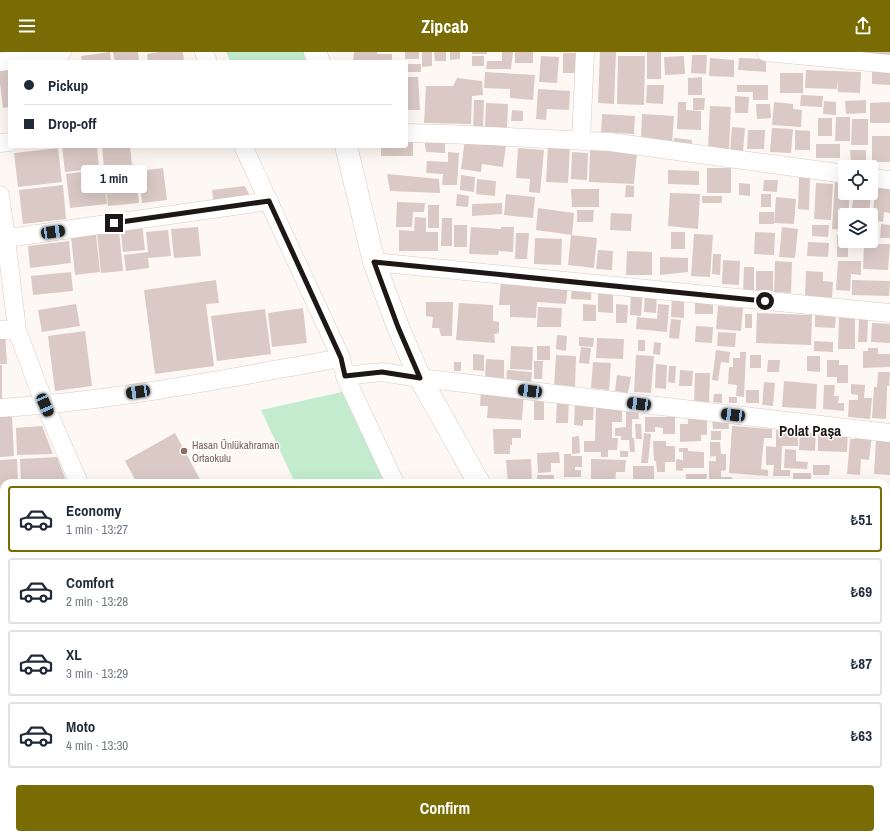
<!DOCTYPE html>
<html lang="en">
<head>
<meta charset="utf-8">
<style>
  :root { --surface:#fff; --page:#f6f6f7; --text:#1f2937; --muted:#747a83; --line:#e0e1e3; --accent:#796c05 }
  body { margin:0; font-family:"Archivo Narrow",sans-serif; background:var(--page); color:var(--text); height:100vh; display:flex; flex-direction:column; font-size:15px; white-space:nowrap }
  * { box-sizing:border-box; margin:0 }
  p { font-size:13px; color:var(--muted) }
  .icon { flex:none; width:22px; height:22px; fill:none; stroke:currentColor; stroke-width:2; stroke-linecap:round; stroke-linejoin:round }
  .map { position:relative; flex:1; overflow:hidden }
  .sheet { position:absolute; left:0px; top:427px; width:890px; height:360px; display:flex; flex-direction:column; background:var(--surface); border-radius:12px 12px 0 0; box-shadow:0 4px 16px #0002 }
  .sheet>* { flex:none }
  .hud { position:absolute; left:8px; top:8px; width:400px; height:88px; border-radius:4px; box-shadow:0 4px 16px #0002; display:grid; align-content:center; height:88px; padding:0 16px; background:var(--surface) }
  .tools { position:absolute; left:838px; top:108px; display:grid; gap:8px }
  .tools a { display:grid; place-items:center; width:40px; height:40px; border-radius:4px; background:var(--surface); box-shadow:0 4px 16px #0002; font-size:20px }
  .end { position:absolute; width:18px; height:18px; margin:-9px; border:5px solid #1d1815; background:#fff; box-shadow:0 0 0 2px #fff }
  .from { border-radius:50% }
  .bubble { position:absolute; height:28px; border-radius:4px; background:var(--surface); box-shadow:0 4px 16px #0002; font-size:13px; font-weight:700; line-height:28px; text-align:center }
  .car { position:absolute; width:12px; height:24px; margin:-12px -6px; border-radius:5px; box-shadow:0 0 3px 1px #0007; background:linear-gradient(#222 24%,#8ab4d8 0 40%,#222 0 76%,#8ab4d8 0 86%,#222 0) }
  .hud b { display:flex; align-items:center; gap:14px; height:38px; font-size:15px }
  .hud b+b { border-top:1px solid var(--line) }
  .hud i { width:10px; height:10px; background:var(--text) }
  ul { padding:7px 0 0; list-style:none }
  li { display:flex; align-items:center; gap:12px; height:66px; margin:0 8px 6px; padding:0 8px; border:2px solid var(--line); border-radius:4px }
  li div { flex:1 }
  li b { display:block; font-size:15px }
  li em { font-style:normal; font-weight:700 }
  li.active { border-color:var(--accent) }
  li>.icon { width:36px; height:36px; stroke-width:1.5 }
  .button { display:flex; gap:8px; margin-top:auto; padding:8px 16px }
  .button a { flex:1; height:46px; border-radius:4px; background:var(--accent); color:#fff; font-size:16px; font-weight:700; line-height:46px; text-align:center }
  header { display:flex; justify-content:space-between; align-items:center; height:52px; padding:0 16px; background:var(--accent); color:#fff; font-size:18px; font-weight:700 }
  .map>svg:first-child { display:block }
  .green { fill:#c3ecce }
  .building { fill:#dac9c4 }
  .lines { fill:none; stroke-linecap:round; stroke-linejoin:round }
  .street-casing { stroke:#d9cac1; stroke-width:19 }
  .secondary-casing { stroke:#d9cac1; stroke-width:23 }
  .street { stroke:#fff; stroke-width:18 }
  .secondary { stroke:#fff; stroke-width:22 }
  .route { stroke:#1d1815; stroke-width:5 }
  .education-dot { fill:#8d6e63; stroke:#fff; stroke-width:1.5 }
  .labels { text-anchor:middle; stroke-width:3; stroke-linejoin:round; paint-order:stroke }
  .education-label { font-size:11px; fill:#785e54; stroke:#fff; text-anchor:start }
  .district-label { font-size:15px; font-weight:bold; fill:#1d1815; stroke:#fff }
</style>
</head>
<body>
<header><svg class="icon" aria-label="menu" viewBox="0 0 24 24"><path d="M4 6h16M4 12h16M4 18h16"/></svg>Zipcab<svg class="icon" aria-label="share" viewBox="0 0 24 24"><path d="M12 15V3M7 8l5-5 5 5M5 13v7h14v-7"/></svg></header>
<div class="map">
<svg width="890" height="787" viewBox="0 0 890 787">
  <rect width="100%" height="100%" fill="#fef8f4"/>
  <path class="green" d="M226,0H307L310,10H231Z
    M342,340L385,431H295L261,358Z"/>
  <path class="building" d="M110,0L111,10H82L81,4Z
    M113,0H138L139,10H115Z
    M159,0H183L184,10H148L147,2Z
    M354,0H377V2H392V10H353Z
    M405,0H419V7H405Z
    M422,0H432V14L422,15Z
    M434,0H446V9H435Z
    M450,0H460V7L450,8Z
    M472,0H487V2H472Z
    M502,0H513L511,17H486L487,9H502Z
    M515,0H533V11H515Z
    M600,0H616L614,52L598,51Z
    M647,0H661V27H647Z
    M867,0H890V4L867,3Z
    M563,1H578V21H563Z
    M692,3H707L706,22L691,21Z
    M472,4H484V14H472Z
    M541,4L559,5L557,31L539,30Z
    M618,4H645L644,53L617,52Z
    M684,4L685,22L665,23L664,5Z
    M710,6L734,8V25L709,24Z
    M739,6L766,7V20L738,18Z
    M406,12H421V20H406Z
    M872,16L890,17V33L872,32Z
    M10,18V55L3,56L0,32V19Z
    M806,18L861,20L860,41L838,40V27L837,37L805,36Z
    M485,20L535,23L533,48L510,46V37L484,36Z
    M780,21H803V41H780Z
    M406,25H418L420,58H406Z
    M702,25V43H688V26Z
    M457,26L482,29L483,43L472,44L471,72L424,71L426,34H453Z
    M647,33H664L663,52L646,51Z
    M737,33H768V48H753V40H737Z
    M538,37L570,39L569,58L547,57L546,68L536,67Z
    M801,43L823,44L822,55L800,54Z
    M735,44L749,45L748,61H735Z
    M693,46H705L704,58H693Z
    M474,48H484L483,78L473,77Z
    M866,48V61L846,62L845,49Z
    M824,49L836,50V63L823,62Z
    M678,50H686V58L701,59V78L677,77Z
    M774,50L793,52V57L802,58L801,75L772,73Z
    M890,50V71H870V51Z
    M486,51L508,52L507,76L485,75Z
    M756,52H770L771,66L757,67Z
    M710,54L731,55L729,98L708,97Z
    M512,58L523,59V69H511Z
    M602,62L635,64L634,82L601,80Z
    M642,62L674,64L672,91L641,89Z
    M836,65H850V89H835Z
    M818,66H832V84H818Z
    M852,67H868V93H851Z
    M732,75L745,76L743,100L730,99Z
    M772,76L793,77L791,101L770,100Z
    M748,78H765L764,97H747Z
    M795,78L810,79V98H795Z
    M872,84H890V110H872Z
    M674,86L692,88L691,98L673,97Z
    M424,87H445V101L426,100Z
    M465,87L506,93L503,115L482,112L481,120L461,117Z
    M406,88H413V104H381V94H406Z
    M816,92H840V106H816Z
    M62,94H97L99,116L65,120Z
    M102,94H130L132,113L104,116Z
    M548,94L570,95L568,131L546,130Z
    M58,96L62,130L18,135L14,101Z
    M518,96L544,98L540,141L529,140L530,127L516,126Z
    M590,98L637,100L634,132L589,130Z
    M850,98H866V109H851Z
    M448,100L459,101L457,133H442L443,122L426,121L427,109L448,110Z
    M572,100L588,101L587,128L571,127Z
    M135,115L139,151L108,154L104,119Z
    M163,116L167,148L142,151L139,119Z
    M707,116H731V141H707Z
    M103,117L107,152L70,156L66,122Z
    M668,118L699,119V133L668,132Z
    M387,122L439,127L440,141L390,139Z
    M461,123L475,125L474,140L460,138Z
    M799,124L810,125L809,158L798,157Z
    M477,127L496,129L495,144L476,142Z
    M835,127H845V141H850L848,163H845V178L832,177Z
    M764,128H778L777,140L763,139Z
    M739,131L750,132V144L739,143Z
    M816,131L833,132L831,168L814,167Z
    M876,132L890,133V161L884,160L883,170L872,168Z
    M63,133L66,167L23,172L19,138Z
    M626,133L634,134V145H625Z
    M245,134L257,158L215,162L212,138Z
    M571,137H599V155H572Z
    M670,141L700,142L698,177L668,174Z
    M854,141H871L869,163H851Z
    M457,142L469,144L468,155L456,154Z
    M506,142L535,145L533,166L504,163Z
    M761,142H771V155H761Z
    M702,144H722V151H702Z
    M776,145L796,147L794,172L774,171Z
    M397,150L425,151L424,160H413L412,175H396Z
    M502,151V162L472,164V152Z
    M428,153H439V176H428Z
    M538,156L574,161L572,183L536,178Z
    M577,158H594L593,170H577Z
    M759,160H774V172H759Z
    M611,161L632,162L631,179L610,178Z
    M415,165L426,166V180H438V199H399V178L414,179Z
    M442,166H452V194H441Z
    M142,171L145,198L123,200L120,173Z
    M881,172L890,173V186H880Z
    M454,173H467V195H454Z
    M812,173H829L828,185L812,184Z
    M198,175L201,204L174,206L171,177Z
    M471,175L501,177V175H514L513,200L499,199L498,203L469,202Z
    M782,175L798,177L795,206L779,205Z
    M168,178L171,204L148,206L149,216L126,219L124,203L148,200L146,180Z
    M119,179L123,219L101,221L97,181Z
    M671,180H685V197H671Z
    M755,180L775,181L774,203L754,202Z
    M516,181H529L527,207H515Z
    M96,182L100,220L75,223L71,184Z
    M694,182L713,183L710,225L691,224Z
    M571,183L597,186L594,216L568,213Z
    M837,183H845V189H848V205H837Z
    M535,186L562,187L561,213L534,212Z
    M69,189L71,211L30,216L28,194Z
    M808,190L829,191L828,205L807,204Z
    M864,192H890L888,218L863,217Z
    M598,198L613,199L612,218L596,217Z
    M627,199L652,200V223H626Z
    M713,202H721L720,223L712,222Z
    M660,205L688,206V220L660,223Z
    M723,208L740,209L739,233L722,232Z
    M775,209L792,210L791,241L774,240Z
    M838,209H861V223L851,222L850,239L836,238Z
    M744,215H754V242H743Z
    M756,219H773V239L756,238Z
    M806,219L823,220V229L833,230L832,246L805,245Z
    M71,220L73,239L33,243L31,224Z
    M216,228L219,251L206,252L214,314L155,322L144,238Z
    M501,228L568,231L566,252L537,250L536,266L510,265V253H499Z
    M852,228L890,229L889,244L852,243Z
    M572,232L592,233L591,248L571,247Z
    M598,238H613V261L598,260Z
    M631,238H643L641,264L630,263Z
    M645,239L657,241L656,261L644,260Z
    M672,242H684V266L671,265Z
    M713,249V262H695V250Z
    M426,250H453L452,284H441L439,276H432L433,265L426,264Z
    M459,251L493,253V269L499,270V281L494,282L495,291L456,288Z
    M76,252L80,274L42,280L38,258Z
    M583,252L596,253V269H583Z
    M616,252L628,253L627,271H616Z
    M658,252L669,253L667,280L636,277L637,265L657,267Z
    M718,254L743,256L741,279L716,277Z
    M538,255L562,256L561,275H537Z
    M303,256L307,291L272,295L268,261Z
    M265,257L271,302L217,309L211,264Z
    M815,260L836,261L835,276L815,275Z
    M757,261L812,263L811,293L756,291Z
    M745,262H752V276H745Z
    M839,265L855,266V297H838Z
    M859,266L868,267L867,290H858Z
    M671,267L681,268L679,287L669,286Z
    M872,271L890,272V291L871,290Z
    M696,274L713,275L712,291L695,290Z
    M85,279L92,334L55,339L48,284Z
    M718,280L736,281L735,295L717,294Z
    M0,281H5L7,312H0Z
    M557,283L567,284L566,299L556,297Z
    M579,285L594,286L593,295L579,294Z
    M597,286L624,287L623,307L596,306Z
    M638,288H645V299H638Z
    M814,289L833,290V300L814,299Z
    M654,290L661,291L660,303L653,302Z
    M511,294L533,295L532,318L510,317Z
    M537,294H550V308H537Z
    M581,295L591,296L589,312L579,311Z
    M868,296H878V302H890V315L863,316V299H868Z
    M716,298L730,300L729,311L721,310L718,329L712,328Z
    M740,300H746L744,345L736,344L737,333L728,332L729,315H733V306H740Z
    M473,302L484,303V319L473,318Z
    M556,303L576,304L575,336L554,335Z
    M636,303L654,304L651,341L634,340Z
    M750,303H761V316H750Z
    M807,304H820V320L807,319Z
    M486,307L504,308V327L485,326Z
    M768,308H780L779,320H767Z
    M827,308H839V313H848V331H837V325H827Z
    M534,309H543L542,327H534Z
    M454,310H461V319H454Z
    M593,310L611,311L609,338L591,336Z
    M656,312L667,313L666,337L655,336Z
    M0,313H2V347H0Z
    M669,314H676L675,331L668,330Z
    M507,318L532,320L531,331L506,329Z
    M680,318L693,319L692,334H679Z
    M878,320H890L889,334H887L886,367L872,366L874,335H877Z
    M695,321H710L709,353H694Z
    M617,323L631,325L628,341L615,339Z
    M784,329L817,332L816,357L782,355Z
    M764,330L775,331L773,354L762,353Z
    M851,332L865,333L864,346H872L870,367L848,365L849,348H858V343L851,342Z
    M824,333H835L834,344H839L838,351H844V359L823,357Z
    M746,338H759V351H746Z
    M481,339L524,341L522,368L487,366L488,354H480Z
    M714,342H722V351L713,350Z
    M534,343H544V368H534Z
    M729,345H737V351H729Z
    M557,346L569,347L568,371H556Z
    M575,351L594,352L593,368H583V374L574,373Z
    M596,353L622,354V370H612V386H618L617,398H608V405H601V400H584V389H595Z
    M638,357L639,367H632V386H634L635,400H630L629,388H621V384H615V376L626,375V358Z
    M688,362H707V383H701V389L680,390V372H688Z
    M0,364H12L14,404L0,405Z
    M645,365H675V382H663V376L655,375V380H645Z
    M712,367H728L729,377H713Z
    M635,372H641L642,387H636Z
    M42,374L53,402L17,403L16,376Z
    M732,374L772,377V386H764L761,417L768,418V424L729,421Z
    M493,377H521V386H512V393H510V402H494Z
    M818,377L848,378L847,400L818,399Z
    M776,378L798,379V394H782L781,418H790V424H773L774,413H766V394L776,395Z
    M800,378L816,379L815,399L799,398Z
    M711,379H721V388H711Z
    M175,381L202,431H137L125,409Z
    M644,381L651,382L648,411H641Z
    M856,381L872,383L869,408L861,407L860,423L847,422L850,387H855Z
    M579,384L580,401L572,402V385Z
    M876,388L890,389V423L874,422Z
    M653,389H666V394H675V410H665V420H657L656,409H654Z
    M710,390H720L721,402H726V418L721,419V425H732V431H713V427H709V409H716V404L710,405Z
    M679,396H688V399L704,400V416H683V419L676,418V407L683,408V400H679Z
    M785,397L796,398V409L808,410L807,417L784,416Z
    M620,399H628V405H620Z
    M559,400L560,411H551V420L538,421L537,401Z
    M564,402H572L571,404H582V415H575V418H581V425H564Z
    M57,405L67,431H21L20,407Z
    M17,407L18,431H4V447L0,448V408Z
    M531,407L532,431H508L506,408Z
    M591,407L626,408L625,420H616L615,430L591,429Z
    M813,413H830L829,423H813Z
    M633,414H654V431H633Z
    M793,421H811V431H787V429H793Z
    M686,422H707L706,431H686Z
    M537,423H554V431H537Z
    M742,427L771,428L770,431H742Z
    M772,427H783V431H772Z
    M843,427V431H818V428Z
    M886,453H890V484H886Z
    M886,503H890V528H886Z
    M886,533H890V547H886Z
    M886,582H890V608H886Z
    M886,634H889V672H886Z
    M886,707H890V746H886Z
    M886,767H890V784H886Z
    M103,783H134V787H103Z
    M158,783H193V787H159Z
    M280,783H328V784L322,787H282Z
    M332,783H372L364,787H334Z
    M693,783H710V787H695Z
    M742,783H760V787H741Z
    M768,783H779V787H768Z
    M817,783H842V787H817Z
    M844,783H858V787H844Z
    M720,785H737V787H720Z"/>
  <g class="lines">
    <defs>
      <path id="street" d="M204,0L208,10
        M766,0L890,12
        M0,10L62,0
        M406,81L447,82L610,90L845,122
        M581,89L585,0
        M0,91L10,90
        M243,94L341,306L345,324L395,431
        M871,126L890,128
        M0,143L6,186L17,278L45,353L79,431
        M0,187L269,149
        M374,210L890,261
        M0,278H17
        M345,324L382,320L420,326L890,381
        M0,356C115,349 228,326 341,306
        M0,462L4,461
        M886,503H890
        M886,634H890
        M886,761L890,762
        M262,783L264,787
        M578,783L580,787"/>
      <path id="secondary" d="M315,0L319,10
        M346,94L374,210L398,275L420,326L479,431
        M658,783L660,787"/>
    </defs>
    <use href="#street" class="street-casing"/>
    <use href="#secondary" class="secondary-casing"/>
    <use href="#street" class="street"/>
    <use href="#secondary" class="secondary"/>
  </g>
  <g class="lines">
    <path class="route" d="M114,171L269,149L341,306L345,324L382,320L420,326L398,275L374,210L765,249"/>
  </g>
  <circle class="education-dot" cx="184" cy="399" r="4"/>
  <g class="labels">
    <g class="education-label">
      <text x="192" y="397">Hasan Ünlükahraman<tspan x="192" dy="13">Ortaokulu</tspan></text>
    </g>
    <g class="district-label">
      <text x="810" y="384">Polat Paşa</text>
    </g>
  </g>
</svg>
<div class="tools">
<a><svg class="icon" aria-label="locate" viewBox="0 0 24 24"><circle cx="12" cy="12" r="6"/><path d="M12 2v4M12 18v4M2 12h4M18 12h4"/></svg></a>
<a><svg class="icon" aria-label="layers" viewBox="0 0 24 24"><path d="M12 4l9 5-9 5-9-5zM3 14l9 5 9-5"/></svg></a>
</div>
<i class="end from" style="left:765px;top:249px"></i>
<i class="end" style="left:114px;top:171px"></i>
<div class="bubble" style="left:81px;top:113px;width:66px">1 min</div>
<i class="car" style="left:53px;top:180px;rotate:82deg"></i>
<i class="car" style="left:530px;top:339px;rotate:277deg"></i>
<i class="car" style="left:138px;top:340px;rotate:262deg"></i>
<i class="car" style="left:639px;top:352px;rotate:277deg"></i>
<i class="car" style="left:45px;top:353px;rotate:156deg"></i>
<i class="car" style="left:733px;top:363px;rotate:277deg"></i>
<div class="hud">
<b><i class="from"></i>Pickup</b>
<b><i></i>Drop-off</b>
</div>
<section class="sheet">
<ul>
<li class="active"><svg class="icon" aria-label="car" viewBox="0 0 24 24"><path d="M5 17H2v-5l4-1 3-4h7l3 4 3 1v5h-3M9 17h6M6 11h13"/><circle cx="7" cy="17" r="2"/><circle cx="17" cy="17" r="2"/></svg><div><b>Economy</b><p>1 min · 13:27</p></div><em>₺51</em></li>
<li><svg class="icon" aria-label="car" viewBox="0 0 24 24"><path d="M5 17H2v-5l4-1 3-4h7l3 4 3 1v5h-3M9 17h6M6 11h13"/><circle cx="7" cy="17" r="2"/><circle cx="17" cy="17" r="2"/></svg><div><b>Comfort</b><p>2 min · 13:28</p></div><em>₺69</em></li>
<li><svg class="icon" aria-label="car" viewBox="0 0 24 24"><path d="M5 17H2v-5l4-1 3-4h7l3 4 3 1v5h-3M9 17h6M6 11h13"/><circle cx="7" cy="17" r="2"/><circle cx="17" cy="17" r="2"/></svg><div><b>XL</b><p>3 min · 13:29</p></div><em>₺87</em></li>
<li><svg class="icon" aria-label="car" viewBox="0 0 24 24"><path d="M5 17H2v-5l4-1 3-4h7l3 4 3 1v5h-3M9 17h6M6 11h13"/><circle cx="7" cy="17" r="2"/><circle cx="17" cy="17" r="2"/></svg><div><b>Moto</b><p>4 min · 13:30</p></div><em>₺63</em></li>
</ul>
<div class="button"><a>Confirm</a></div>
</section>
</div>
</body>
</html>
